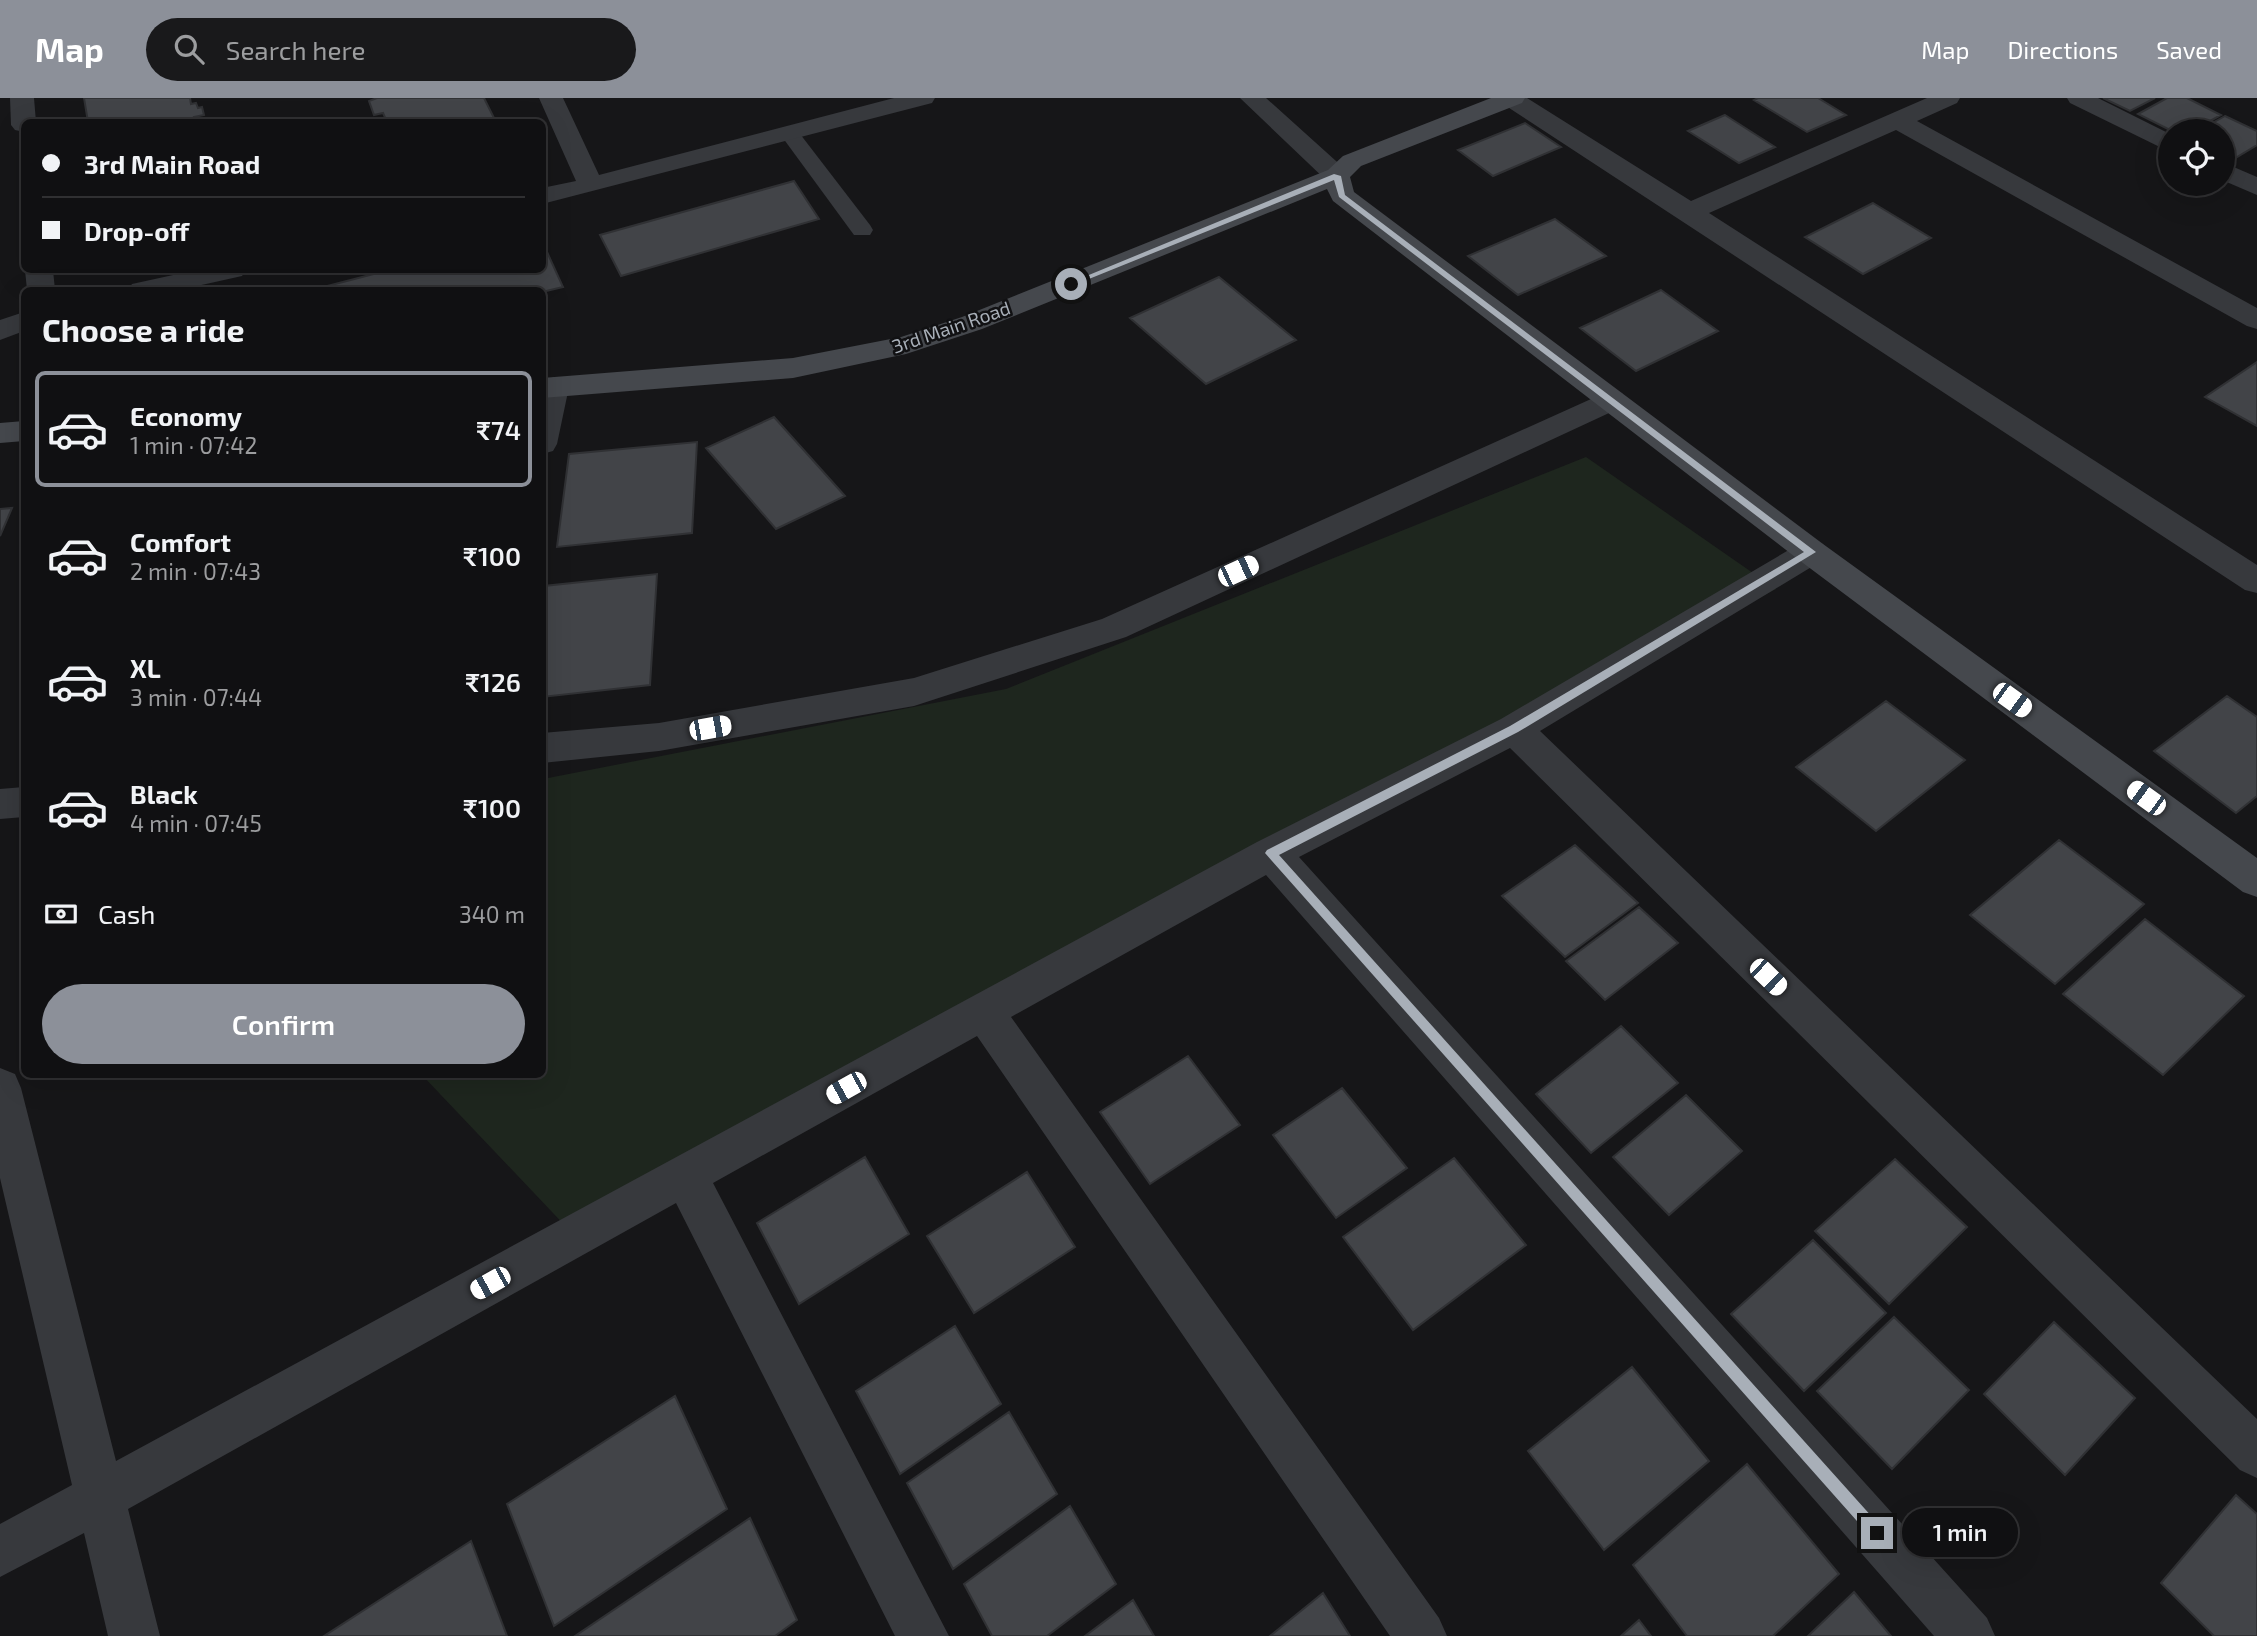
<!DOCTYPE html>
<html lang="en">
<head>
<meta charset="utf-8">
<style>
  :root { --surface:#101012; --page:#19191b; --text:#f1f3f6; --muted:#9c9d9f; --line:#303032; --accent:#8c9099 }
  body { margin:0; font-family:"Exo 2",sans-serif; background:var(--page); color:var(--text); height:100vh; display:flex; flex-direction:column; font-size:26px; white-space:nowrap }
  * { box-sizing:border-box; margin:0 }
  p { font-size:23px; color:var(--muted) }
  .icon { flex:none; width:38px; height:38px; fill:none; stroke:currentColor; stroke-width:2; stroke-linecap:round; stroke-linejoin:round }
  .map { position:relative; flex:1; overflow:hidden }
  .drawer { position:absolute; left:21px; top:189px; width:525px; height:791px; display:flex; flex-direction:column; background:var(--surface); border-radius:10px; box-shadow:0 7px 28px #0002,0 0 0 2px var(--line) }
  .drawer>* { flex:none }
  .banner { position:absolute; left:21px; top:21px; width:525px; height:154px; border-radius:10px; box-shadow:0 7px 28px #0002,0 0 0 2px var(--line); display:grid; align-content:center; height:154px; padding:0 21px; background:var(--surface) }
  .fabs { position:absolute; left:2158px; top:21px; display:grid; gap:14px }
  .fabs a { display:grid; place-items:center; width:77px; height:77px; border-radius:50%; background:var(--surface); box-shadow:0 7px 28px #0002,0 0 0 2px var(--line); font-size:35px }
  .end { position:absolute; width:32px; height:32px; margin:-16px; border:9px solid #a8afb8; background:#111; box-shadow:0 0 0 4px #111 }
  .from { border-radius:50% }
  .bubble { position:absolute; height:49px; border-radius:24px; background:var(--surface); box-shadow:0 7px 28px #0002,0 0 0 2px var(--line); font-size:23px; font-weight:600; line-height:49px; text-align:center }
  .car { position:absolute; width:21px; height:42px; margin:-21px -10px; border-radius:9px; box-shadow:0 0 5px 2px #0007; background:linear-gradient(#fff 24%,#345 0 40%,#fff 0 76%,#345 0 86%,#fff 0) }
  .banner b { display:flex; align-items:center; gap:24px; height:66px; font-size:26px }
  .banner b+b { border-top:2px solid var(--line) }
  .banner i { width:18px; height:18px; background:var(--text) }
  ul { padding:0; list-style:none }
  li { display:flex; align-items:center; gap:21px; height:116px; margin:0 14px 10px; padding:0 7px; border:4px solid transparent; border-radius:10px }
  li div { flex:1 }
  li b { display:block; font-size:26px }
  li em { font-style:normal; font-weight:600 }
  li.active { border-color:var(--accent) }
  li>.icon { width:63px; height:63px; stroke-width:1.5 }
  h2 { padding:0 21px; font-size:32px; line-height:84px }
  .pay { display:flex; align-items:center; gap:18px; height:77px; padding:0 21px; font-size:26px }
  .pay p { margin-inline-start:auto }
  .cta { display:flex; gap:14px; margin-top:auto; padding:14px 21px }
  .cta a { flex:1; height:80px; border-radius:42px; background:var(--accent); color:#fff; font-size:28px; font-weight:600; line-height:80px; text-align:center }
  header { display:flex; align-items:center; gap:42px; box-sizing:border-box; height:98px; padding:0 35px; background:var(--accent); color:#fff }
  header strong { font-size:33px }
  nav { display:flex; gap:38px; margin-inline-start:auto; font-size:24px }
  .search { width:490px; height:63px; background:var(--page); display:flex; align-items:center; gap:18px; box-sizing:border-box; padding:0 24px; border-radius:38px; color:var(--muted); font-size:26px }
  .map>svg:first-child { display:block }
  .green { fill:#1e261e }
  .building { fill:#424448; stroke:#303134; stroke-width:2 }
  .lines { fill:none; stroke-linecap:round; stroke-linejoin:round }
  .lane { fill:#37393d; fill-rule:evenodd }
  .street { fill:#37393d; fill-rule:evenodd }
  .secondary { fill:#45484d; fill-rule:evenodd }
  .route { fill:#a8afb8 }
  .labels { text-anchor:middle; stroke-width:5; stroke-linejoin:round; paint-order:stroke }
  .far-street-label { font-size:19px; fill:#a8afb8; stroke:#111113 }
</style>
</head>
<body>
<header>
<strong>Map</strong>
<div class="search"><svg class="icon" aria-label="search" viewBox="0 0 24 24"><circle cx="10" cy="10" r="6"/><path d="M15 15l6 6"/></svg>Search here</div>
<nav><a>Map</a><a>Directions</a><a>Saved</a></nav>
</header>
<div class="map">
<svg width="2257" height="1538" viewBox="0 0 2257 1538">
  <rect width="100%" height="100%" fill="#161618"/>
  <path class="green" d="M1586,359L1776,491L571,1134L422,977L542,976L543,681L1006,591Z"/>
  <path class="building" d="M84,0H190L191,6L196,5L198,10L202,9L204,17L194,19L196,24H88Z
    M377,0H484L496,24H387L383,15L374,17L369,3Z
    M1758,0H1818L1846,17L1807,34L1754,2Z
    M2103,0H2155L2130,13Z
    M2167,0H2187L2221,17L2192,33H2172L2138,16Z
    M1725,17L1775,49L1739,65L1688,33Z
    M2225,18L2257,33V47L2232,62L2222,57V33H2198Z
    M1525,25L1561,49L1493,78L1458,52Z
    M794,83L819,121L621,178L600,137Z
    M1873,105L1931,140L1863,176L1805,139Z
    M1555,121L1606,158L1518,197L1468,158Z
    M542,143L563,189L542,194L312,192L389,172H542Z
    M1219,179L1296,242L1206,286L1130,220Z
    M1661,192L1718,233L1636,273L1580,230Z
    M2257,264V328L2205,299Z
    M774,319L845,398L776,431L706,350Z
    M697,344L692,435L557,449L569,356Z
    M12,410L0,438V411Z
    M657,476L650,587L542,599L544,488Z
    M2227,598L2257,619V698L2236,715L2154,653Z
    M1886,603L1965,662L1876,733L1796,669Z
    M2059,742L2144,806L2055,886L1970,817Z
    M1575,747L1638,805L1565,859L1502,798Z
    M1639,809L1678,845L1605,902L1566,863Z
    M2145,821L2244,898L2163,977L2063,896Z
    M1621,928L1678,985L1591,1055L1536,996Z
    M1188,958L1240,1027L1150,1086L1100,1014Z
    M1342,990L1407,1070L1336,1120L1273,1037Z
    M1686,997L1742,1053L1669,1117L1613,1059Z
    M865,1059L909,1136L799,1206L757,1125Z
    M1454,1060L1526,1147L1413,1232L1343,1139Z
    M1895,1061L1967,1129L1889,1206L1815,1133Z
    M1027,1074L1075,1149L974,1215L927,1138Z
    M1813,1142L1886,1215L1804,1293L1731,1216Z
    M1894,1219L1969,1292L1892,1371L1817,1293Z
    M2054,1224L2135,1300L2065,1377L1984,1296Z
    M955,1228L1001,1306L900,1376L856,1293Z
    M1632,1269L1709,1363L1604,1452L1528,1353Z
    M675,1298L727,1411L554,1528L507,1406Z
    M1009,1314L1057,1396L953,1471L907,1385Z
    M1747,1366L1839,1476L1773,1538H1687L1633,1467Z
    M2236,1397L2257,1416V1538H2214L2161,1485Z
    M1070,1408L1116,1486L1047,1538H992L964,1486Z
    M750,1420L797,1522L775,1538H575Z
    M471,1443L507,1538H324Z
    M1854,1494L1891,1538H1808Z
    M1323,1495L1350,1538H1270Z
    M1133,1502L1154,1538H1085Z
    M1639,1522L1651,1538H1621Z"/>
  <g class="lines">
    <path class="lane" d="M790,30L797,32L870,127L873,132L870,137H854L780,36L783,32Z"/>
    <path class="street" d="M10,0H34L36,24H24V34L15,32L11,27Z
      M539,0H563L599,77L894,0H935L932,5L542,106V90L576,83Z
      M1240,0H1266L1346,72L1350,78L1346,84L1337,86L1328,84Z
      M1500,0H1527L1691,103L1927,0H1960L1957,5L1917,23L2257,210V231L2247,228L1896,32L1709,115L2257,467V495L2245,492L1503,6Z
      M2067,0H2098L2170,36V54L2070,5Z
      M2222,64L2257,79V97L2222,82Z
      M25,172H53L55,192H27Z
      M196,172H246L242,178L179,192H128L132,186Z
      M24,214V233L0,242V222Z
      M554,279L565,282L569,289L557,346L553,353L542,356V284Z
      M1611,292L1622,295L1626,302L1622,309L1126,539L914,608L659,653L542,665V635L659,625L914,580L1102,521Z
      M1811,442L1823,446L1827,454L1823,462L1540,633L2257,1321V1380L2240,1372L1510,650L1299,759L1987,1520L1995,1538H1934L1266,777L1011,919L1439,1520L1447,1538H1390L977,938L713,1085L949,1538H895L676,1105L128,1411L160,1538H108L84,1435L0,1479V1426L72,1387L0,1080V970L15,976L21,990L116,1363L1257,744L1501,621L1799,446Z
      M24,689V719L0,721V691Z"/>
    <path class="secondary" d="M1491,0H1525L1522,5L1361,68L1350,79L1354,94L1823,446L2257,760V799L2243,794L1799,462L1333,103L1327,91L982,231L906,256L793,280L542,300V280L793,260L901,239L962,219L1328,72L1343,58Z
      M24,323V343L0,345V325Z"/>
  </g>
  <path class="route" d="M1334,76L1341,78L1345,97L1816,454L1518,634L1279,757L1882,1430L1885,1435L1882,1440L1877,1442L1872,1440L1265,755L1267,752L1510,628L1804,454L1339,99L1334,82L1074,187L1067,186Z"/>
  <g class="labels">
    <g class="far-street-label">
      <text transform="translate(951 229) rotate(-19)" y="7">3rd Main Road</text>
    </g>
  </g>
</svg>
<div class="fabs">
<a><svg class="icon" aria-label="locate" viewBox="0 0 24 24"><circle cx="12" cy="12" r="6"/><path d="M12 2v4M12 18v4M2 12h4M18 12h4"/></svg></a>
</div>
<i class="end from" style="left:1071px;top:186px"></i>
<i class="end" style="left:1877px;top:1435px"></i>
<div class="bubble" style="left:1902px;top:1410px;width:116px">1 min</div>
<i class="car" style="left:1238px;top:473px;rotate:65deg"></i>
<i class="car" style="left:2012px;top:602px;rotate:126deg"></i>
<i class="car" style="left:710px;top:630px;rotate:80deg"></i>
<i class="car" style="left:2146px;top:700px;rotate:306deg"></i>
<i class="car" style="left:1768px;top:879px;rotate:134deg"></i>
<i class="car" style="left:846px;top:990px;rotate:241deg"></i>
<i class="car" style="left:490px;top:1185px;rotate:241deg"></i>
<div class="banner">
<b><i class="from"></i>3rd Main Road</b>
<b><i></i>Drop-off</b>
</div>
<section class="drawer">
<h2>Choose a ride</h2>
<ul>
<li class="active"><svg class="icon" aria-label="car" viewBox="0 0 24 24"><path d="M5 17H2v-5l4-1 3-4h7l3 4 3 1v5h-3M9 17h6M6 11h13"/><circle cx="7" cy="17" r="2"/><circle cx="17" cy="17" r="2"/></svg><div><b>Economy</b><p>1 min · 07:42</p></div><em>₹74</em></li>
<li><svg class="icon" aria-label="car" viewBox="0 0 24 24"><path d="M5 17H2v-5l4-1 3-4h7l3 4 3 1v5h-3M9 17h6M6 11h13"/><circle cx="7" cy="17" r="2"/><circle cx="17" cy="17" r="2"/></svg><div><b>Comfort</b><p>2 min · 07:43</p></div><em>₹100</em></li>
<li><svg class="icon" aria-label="car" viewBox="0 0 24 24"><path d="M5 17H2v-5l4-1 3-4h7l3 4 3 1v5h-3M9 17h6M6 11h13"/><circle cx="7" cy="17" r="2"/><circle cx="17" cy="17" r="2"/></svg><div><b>XL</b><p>3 min · 07:44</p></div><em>₹126</em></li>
<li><svg class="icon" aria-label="car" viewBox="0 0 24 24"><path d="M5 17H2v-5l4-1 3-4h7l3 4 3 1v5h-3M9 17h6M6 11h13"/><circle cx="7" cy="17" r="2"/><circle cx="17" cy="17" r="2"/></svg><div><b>Black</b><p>4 min · 07:45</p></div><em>₹100</em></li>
</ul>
<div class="pay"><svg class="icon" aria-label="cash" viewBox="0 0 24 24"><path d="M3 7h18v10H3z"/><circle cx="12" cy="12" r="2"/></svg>Cash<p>340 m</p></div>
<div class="cta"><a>Confirm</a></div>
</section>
</div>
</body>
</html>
